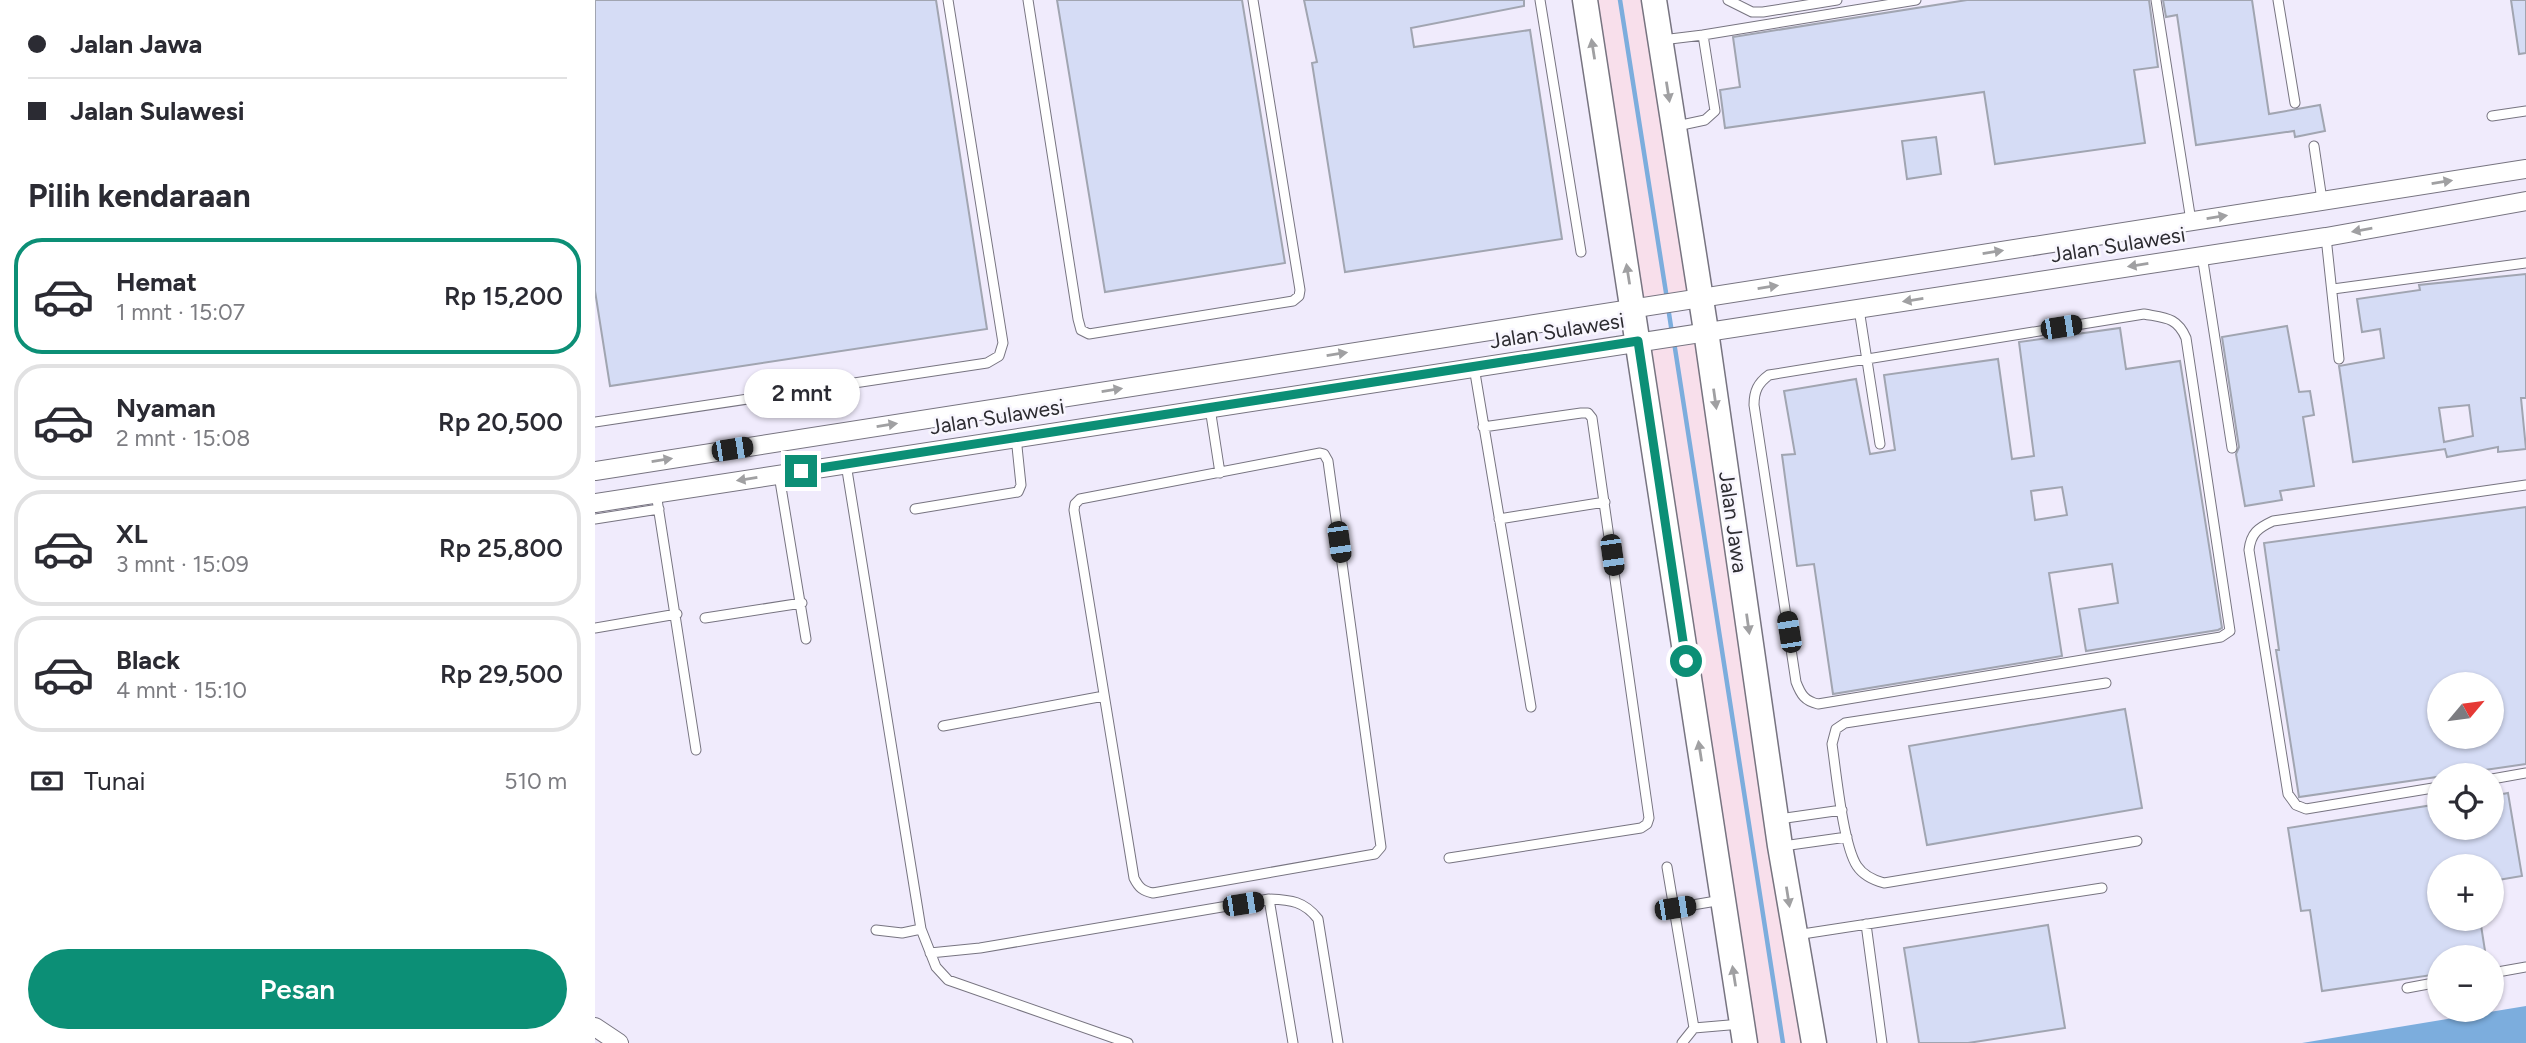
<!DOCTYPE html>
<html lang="id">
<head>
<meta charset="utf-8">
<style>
  :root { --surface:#fff; --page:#f7f7f7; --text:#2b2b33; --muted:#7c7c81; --line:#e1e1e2; --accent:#0c8f76 }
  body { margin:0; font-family:Figtree,sans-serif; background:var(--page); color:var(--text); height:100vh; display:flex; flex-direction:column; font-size:26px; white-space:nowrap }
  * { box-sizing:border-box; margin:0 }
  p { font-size:23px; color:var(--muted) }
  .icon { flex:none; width:38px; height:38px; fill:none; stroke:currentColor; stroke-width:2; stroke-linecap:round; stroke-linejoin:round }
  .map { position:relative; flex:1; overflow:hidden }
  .sheet { display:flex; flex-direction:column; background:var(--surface); width:595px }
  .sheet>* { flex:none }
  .banner { display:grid; align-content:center; height:154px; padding:0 28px; background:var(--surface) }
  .needle { width:46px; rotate:61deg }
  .tools { position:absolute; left:1832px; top:672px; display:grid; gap:14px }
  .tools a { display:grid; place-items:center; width:77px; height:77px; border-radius:50%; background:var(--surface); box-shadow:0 2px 5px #0004; font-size:35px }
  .end { position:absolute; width:32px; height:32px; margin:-16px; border:9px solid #0c8f76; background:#fff; box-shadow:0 0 0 4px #fff }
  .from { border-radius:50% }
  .bubble { position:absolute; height:49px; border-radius:24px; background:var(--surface); box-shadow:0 2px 5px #0004; font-size:23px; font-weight:600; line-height:49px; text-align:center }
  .car { position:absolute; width:21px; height:42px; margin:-21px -10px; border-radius:9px; box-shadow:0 0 5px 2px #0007; background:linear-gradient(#222 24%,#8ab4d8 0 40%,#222 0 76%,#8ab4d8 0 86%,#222 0) }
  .banner b { display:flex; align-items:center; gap:24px; height:66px; font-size:26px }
  .banner b+b { border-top:2px solid var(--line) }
  .banner i { width:18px; height:18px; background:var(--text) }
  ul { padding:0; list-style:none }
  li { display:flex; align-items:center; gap:21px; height:116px; margin:0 14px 10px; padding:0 14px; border:4px solid var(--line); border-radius:28px }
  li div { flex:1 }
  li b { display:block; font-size:26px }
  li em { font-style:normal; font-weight:600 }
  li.selected { border-color:var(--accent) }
  li>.icon { width:63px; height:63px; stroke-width:1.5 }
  h2 { padding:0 28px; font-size:32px; line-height:84px }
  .pay { display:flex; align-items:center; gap:18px; height:77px; padding:0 28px; font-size:26px }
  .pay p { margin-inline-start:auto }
  .cta { display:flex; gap:14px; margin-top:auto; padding:14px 28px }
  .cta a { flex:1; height:80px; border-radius:42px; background:var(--accent); color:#fff; font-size:28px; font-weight:600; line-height:80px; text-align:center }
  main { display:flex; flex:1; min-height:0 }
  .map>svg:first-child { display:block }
  .built { fill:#f0ebfc; fill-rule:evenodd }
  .green { fill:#f8dfeb }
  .water { fill:#7caddd }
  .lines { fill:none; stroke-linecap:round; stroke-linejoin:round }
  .stream { stroke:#7caddd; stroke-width:4.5 }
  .building { fill:#d5dcf5; stroke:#a1a5b1; stroke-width:2; fill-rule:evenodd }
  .lane-casing { stroke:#777480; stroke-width:11 }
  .street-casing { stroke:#777480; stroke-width:20 }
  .secondary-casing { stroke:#777480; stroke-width:27 }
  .lane { stroke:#fff; stroke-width:9 }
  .street { stroke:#fff; stroke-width:18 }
  .secondary { stroke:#fff; stroke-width:24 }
  .oneway { fill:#a0a0a2 }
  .route { stroke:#0c8f76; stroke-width:9 }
  .labels { text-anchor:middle; stroke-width:5; stroke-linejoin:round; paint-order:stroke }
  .street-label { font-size:21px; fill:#2d2c31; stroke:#f8f6fe }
</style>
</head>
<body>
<main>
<section class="sheet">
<div class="banner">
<b><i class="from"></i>Jalan Jawa</b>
<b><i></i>Jalan Sulawesi</b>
</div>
<h2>Pilih kendaraan</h2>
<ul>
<li class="selected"><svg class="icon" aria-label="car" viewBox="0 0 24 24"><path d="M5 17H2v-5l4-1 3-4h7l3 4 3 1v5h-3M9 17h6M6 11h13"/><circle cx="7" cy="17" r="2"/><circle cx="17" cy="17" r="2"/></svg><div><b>Hemat</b><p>1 mnt · 15:07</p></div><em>Rp 15,200</em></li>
<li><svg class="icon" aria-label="car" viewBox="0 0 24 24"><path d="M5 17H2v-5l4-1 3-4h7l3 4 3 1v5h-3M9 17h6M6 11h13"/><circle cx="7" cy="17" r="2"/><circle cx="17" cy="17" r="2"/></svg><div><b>Nyaman</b><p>2 mnt · 15:08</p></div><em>Rp 20,500</em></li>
<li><svg class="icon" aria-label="car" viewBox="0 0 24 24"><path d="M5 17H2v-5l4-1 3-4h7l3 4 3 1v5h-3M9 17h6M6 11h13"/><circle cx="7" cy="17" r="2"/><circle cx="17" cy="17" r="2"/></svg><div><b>XL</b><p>3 mnt · 15:09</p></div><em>Rp 25,800</em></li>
<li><svg class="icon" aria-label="car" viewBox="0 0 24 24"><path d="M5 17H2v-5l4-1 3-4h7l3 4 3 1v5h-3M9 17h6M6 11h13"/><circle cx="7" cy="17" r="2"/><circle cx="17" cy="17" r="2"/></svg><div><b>Black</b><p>4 mnt · 15:10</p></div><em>Rp 29,500</em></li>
</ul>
<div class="pay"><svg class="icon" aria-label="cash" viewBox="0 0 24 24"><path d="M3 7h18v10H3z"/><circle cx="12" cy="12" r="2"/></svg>Tunai<p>510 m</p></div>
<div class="cta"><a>Pesan</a></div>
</section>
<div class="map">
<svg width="1931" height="1043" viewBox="0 0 1931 1043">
  <rect width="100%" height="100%" fill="#f8f6fe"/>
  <path class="built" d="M0,0H1931V1043H0ZM1844,684H1897V737H1844ZM1844,775H1897V828H1844ZM1844,866H1897V919H1844ZM1844,957H1897V1010H1844Z"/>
  <path class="green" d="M990,0H1059L1105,297L1038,308Z
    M1111,331L1219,1043H1151L1043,341Z"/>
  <path class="water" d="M1931,1006V1043H1707Z"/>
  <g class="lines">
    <path class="stream" d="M1025,0L1072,299
      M1073,307L1077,333
      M1079,342L1188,1043"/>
  </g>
  <path class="building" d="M0,0H341L392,329L15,386L0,291Z
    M462,0H647L690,263L510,292Z
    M709,0H929V6L816,28L819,47L935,30L967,239L750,272L717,63L722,62Z
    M1372,0H1554L1563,67L1539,70L1550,143L1400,164L1389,92L1130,128L1125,90L1145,87L1138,37Z
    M1568,0H1657L1674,114L1725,105L1730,131L1700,137L1699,131L1601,145L1582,15L1571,17Z
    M1916,0H1931V53L1924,54Z
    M1341,137L1346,174L1312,179L1307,141Z
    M1931,274V398H1926L1931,449L1903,452V447L1852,457L1850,449L1758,462L1744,366L1789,358L1785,329L1767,332L1762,299L1825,290L1824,285ZM1874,405L1878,436L1849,442L1844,408Z
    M1692,326L1704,392L1715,391L1719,415L1708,417L1719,486L1685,491L1687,500L1650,506L1641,454L1644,447L1627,337Z
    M1525,328L1531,369L1585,361L1627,628L1623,630L1491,651L1484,609L1523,603L1517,564L1454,573L1467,656L1238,694L1219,564L1202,566L1187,455L1200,454L1189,391L1261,379L1275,454L1300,450L1289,375L1403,359L1417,459L1439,456L1424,342ZM1467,487L1472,515L1440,520L1436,491Z
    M1931,507V764L1704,797L1681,650H1684L1669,543ZM1844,684H1897V737H1844Z
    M1530,709L1547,808L1332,845L1314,746Z
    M1913,793L1927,876L1897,881V866H1844V919H1885L1891,957H1844V974L1727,991L1715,910L1706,911L1693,828L1844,804V828H1897V796Z
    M1453,925L1470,1028L1373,1043H1324L1309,948Z"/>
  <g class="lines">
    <defs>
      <path id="lane" d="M433,0L483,319L486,330L494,334L698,301L704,296L705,290L658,0
        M945,0L986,252
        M1133,0L1157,12H1168L1242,0
        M1561,0L1596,221
        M1683,0L1700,103
        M1067,40L1108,35
        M1897,116L1931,111
        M1082,126L1110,120L1120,111L1108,35L1321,0
        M1719,146L1727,200
        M1731,237L1744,359
        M1607,255L1637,448
        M1738,289L1931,263
        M1264,309L1285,444
        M1549,314C1570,318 1582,317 1591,338L1635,631L1626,637L1223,704C1210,701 1206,695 1201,682L1159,405C1159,391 1163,383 1174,375Z
        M879,367L936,707
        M615,408L625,473
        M0,422L392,363L404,356L408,343L353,0
        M725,453L729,454L733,461L786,847L780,854L558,893C548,891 544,888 539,878L479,510L480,504L485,499Z
        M251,464L326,929L307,933L281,930
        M184,475L211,639
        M61,493L101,750
        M320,509L423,492L426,485L421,437
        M0,519L64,509
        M904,519L1010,502
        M110,618L207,603
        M0,628L82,614
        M1511,683L1250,723L1241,729L1237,744C1241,771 1248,845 1262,866C1268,875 1278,880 1289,883L1542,841
        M348,726L509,696
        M1897,779L1931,773
        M1844,787L1711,809L1701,805L1693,794L1654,550C1656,533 1663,528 1678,521L1931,485
        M1184,819L1247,810
        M1188,846L1252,837
        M854,858L1046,828L1052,824L1054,818L997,418L993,413H986L888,427
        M1072,867L1099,1028L1087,1043
        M674,899L698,1043
        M1080,908L1127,900
        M1271,924L1287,1043
        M326,929L341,967L353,980L533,1043
        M1201,935L1507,888
        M335,953L385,948L674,899C696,900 709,901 723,919L743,1043
        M1897,973L1931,967
        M1812,988L1844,982
        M1099,1028L1146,1024"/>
      <path id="street" d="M0,471L1931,169
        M0,503L1731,237L1931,201
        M0,1027L24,1043"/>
      <path id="secondary" d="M990,0L1150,1043
        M1059,0L1111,331L1185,846L1219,1043"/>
    </defs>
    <use href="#lane" class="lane-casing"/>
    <use href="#street" class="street-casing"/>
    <use href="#secondary" class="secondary-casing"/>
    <use href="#lane" class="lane"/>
    <use href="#street" class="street"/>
    <use href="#secondary" class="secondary"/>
  </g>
  <defs><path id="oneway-solid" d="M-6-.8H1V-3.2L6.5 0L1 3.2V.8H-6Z" transform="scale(1.75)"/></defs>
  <g class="oneway">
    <use href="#oneway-solid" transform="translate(998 49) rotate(-99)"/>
    <use href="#oneway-solid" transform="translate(1073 92) rotate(81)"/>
    <use href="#oneway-solid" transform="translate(1847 182) rotate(-9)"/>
    <use href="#oneway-solid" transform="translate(1622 217) rotate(-9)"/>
    <use href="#oneway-solid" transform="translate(1767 230) rotate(170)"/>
    <use href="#oneway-solid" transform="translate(1398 252) rotate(-9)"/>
    <use href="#oneway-solid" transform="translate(1543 265) rotate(171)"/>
    <use href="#oneway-solid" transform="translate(1033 274) rotate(-99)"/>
    <use href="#oneway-solid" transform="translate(1173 287) rotate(-9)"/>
    <use href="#oneway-solid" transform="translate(1318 300) rotate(171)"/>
    <use href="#oneway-solid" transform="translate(742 354) rotate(-9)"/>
    <use href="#oneway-solid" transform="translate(517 390) rotate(-9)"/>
    <use href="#oneway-solid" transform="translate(1120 399) rotate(82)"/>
    <use href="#oneway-solid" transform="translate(292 425) rotate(-9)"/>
    <use href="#oneway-solid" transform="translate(67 460) rotate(-9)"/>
    <use href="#oneway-solid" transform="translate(152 479) rotate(171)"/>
    <use href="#oneway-solid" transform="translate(1153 624) rotate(82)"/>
    <use href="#oneway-solid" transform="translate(1105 751) rotate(-99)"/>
    <use href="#oneway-solid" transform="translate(1193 897) rotate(81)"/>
    <use href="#oneway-solid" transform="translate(1139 976) rotate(-99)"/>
  </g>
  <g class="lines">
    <path class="route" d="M206,471L1043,341L1091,661"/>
  </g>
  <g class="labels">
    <g class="street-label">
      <text transform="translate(1523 245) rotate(-9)" y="7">Jalan Sulawesi</text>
      <text transform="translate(962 331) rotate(-9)" y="7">Jalan Sulawesi</text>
      <text transform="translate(402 417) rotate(-9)" y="7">Jalan Sulawesi</text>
      <text transform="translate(1138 522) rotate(82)" y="7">Jalan Jawa</text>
    </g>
  </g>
</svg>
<div class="tools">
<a><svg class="needle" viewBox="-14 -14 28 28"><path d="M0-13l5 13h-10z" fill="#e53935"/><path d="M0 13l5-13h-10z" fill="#7c7c81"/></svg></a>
<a><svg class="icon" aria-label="locate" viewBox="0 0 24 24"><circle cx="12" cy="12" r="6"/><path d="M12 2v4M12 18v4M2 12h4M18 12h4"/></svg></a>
<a>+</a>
<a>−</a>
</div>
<i class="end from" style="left:1091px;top:661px"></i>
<i class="end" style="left:206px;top:471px"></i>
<div class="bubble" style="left:149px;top:369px;width:116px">2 mnt</div>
<i class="car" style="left:1466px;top:327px;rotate:81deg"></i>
<i class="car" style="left:137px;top:449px;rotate:81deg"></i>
<i class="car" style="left:744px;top:542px;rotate:172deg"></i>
<i class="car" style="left:1017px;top:555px;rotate:172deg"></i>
<i class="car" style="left:1194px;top:632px;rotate:351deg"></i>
<i class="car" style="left:648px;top:904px;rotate:81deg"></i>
<i class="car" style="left:1080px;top:908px;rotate:81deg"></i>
</div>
</main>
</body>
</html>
